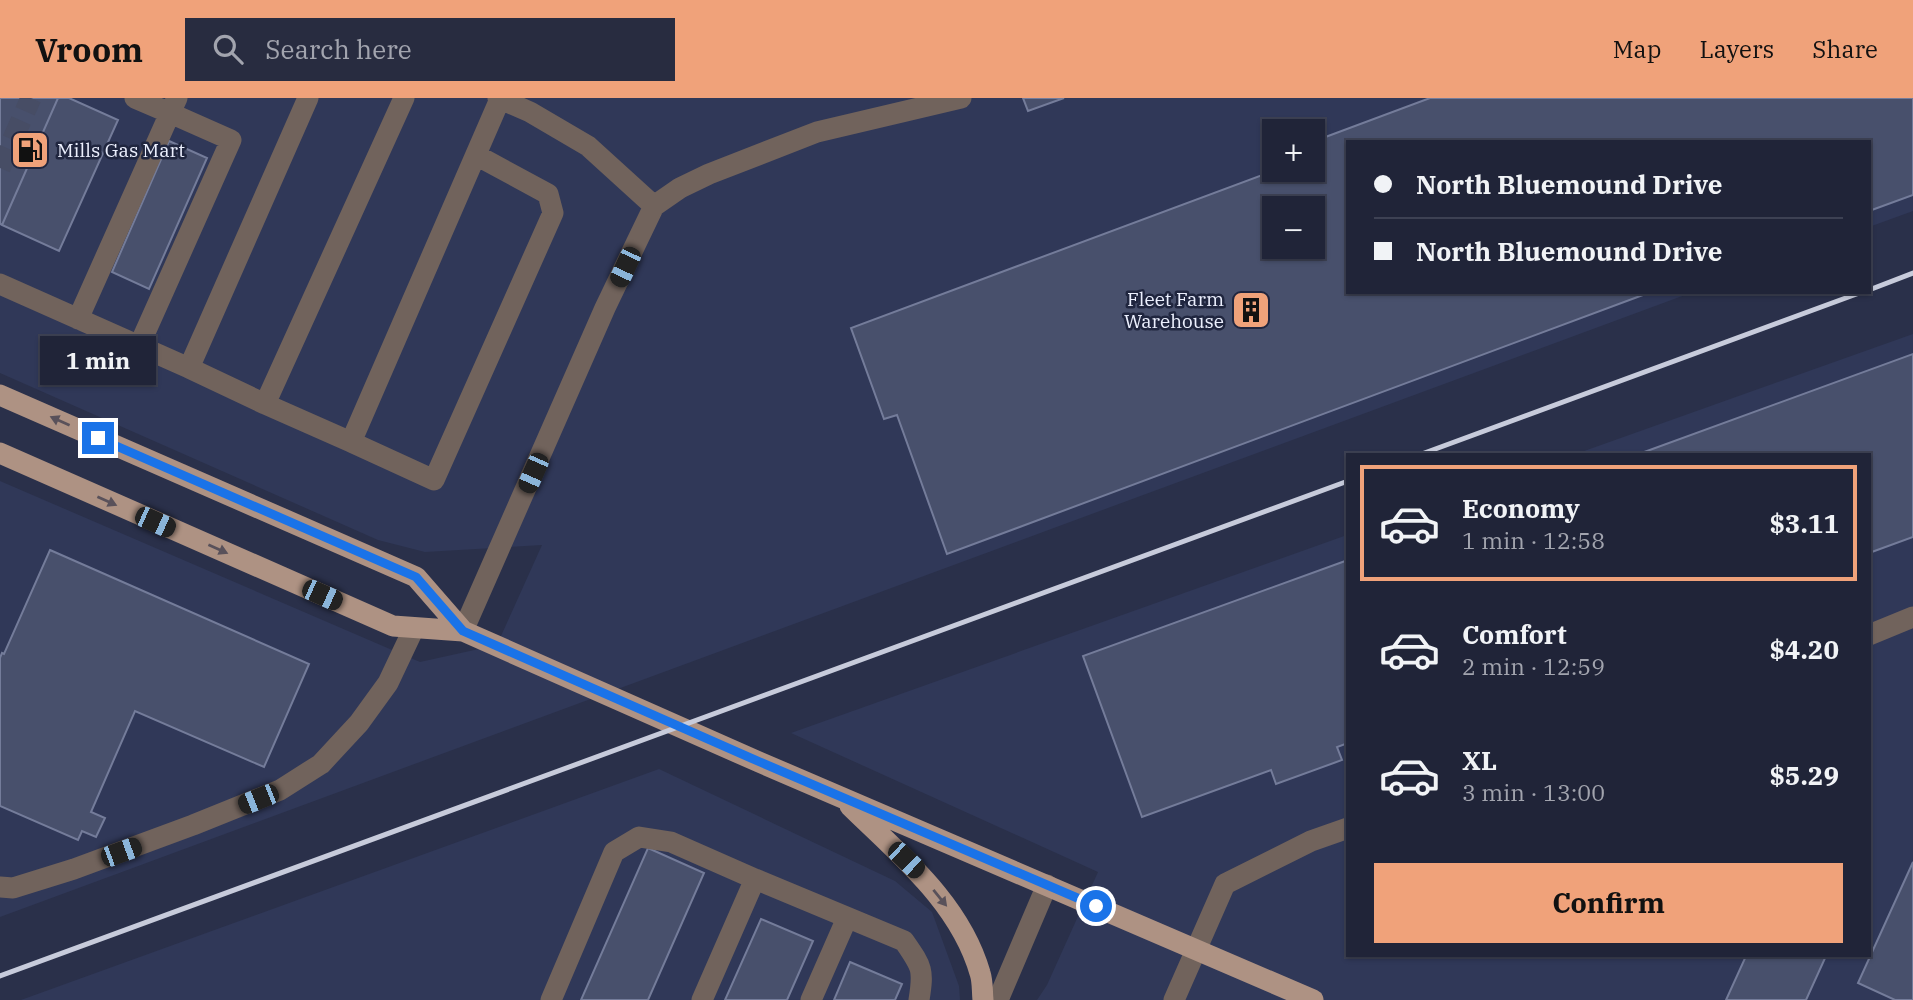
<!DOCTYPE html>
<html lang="en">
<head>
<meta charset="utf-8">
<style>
  :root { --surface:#202438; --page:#282c40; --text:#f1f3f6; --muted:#a2a4ae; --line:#3d4153; --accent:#f0a27a }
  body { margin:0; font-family:"IBM Plex Serif",serif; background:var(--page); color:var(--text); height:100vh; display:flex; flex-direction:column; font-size:26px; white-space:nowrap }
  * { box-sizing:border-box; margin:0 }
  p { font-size:23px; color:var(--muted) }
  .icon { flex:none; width:38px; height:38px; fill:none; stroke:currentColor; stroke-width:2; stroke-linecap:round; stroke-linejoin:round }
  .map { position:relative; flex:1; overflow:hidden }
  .panel { position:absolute; left:1346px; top:355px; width:525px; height:504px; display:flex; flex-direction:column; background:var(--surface); border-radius:0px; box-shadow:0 2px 5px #0004,0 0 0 2px var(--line) }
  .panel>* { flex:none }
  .hud { position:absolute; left:1346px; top:42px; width:525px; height:154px; border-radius:0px; box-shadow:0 2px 5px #0004,0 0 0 2px var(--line); display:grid; align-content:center; height:154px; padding:0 28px; background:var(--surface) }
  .controls { position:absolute; left:1262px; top:21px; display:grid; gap:14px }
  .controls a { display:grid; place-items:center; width:63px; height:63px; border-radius:0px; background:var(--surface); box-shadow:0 2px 5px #0004,0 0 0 2px var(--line); font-size:35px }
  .end { position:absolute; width:32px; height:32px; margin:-16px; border:9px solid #1a73e8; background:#fff; box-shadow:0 0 0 4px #fff }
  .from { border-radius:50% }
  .bubble { position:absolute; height:49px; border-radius:0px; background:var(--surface); box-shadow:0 2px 5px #0004,0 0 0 2px var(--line); font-size:23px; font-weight:800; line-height:49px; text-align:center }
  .car { position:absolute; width:21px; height:42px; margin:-21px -10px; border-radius:9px; box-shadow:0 0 5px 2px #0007; background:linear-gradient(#222 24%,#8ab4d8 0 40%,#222 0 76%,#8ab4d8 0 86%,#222 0) }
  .hud b { display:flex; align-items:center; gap:24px; height:66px; font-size:26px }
  .hud b+b { border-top:2px solid var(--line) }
  .hud i { width:18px; height:18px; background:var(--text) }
  ul { padding:12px 0 0; list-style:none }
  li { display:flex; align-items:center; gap:21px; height:116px; margin:0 14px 10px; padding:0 14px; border:4px solid transparent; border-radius:0px }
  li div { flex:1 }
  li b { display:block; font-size:26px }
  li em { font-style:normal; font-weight:800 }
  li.selected { border-color:var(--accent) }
  li>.icon { width:63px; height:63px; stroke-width:1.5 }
  .primary-button { display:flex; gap:14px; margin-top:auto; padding:14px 28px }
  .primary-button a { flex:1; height:80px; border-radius:0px; background:var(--accent); color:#111; font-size:28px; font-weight:800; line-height:80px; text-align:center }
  header { display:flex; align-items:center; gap:42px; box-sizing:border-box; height:98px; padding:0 35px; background:var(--accent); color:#111 }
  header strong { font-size:33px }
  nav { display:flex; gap:38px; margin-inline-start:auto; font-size:24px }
  .search { width:490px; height:63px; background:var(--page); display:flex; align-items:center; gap:18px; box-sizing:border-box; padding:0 24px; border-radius:0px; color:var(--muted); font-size:26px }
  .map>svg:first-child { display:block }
  .built { fill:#303858; fill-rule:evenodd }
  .building { fill:#48506c; stroke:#747c9a; stroke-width:2; fill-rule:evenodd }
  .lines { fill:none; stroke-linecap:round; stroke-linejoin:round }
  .minor-tunnel { stroke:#474d65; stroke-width:21; stroke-dasharray:21 10; stroke-linecap:butt }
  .minor { stroke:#71635c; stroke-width:21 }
  .major { stroke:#ae9283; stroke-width:21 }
  .rail { stroke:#c7cbdb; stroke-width:5 }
  .oneway { fill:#59515a }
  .route { stroke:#1a73e8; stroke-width:9 }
  .labels { text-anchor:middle; stroke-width:5; stroke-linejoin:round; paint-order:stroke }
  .poi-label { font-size:19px; fill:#ecf0fe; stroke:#20263f; text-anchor:start }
</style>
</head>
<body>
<header>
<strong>Vroom</strong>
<div class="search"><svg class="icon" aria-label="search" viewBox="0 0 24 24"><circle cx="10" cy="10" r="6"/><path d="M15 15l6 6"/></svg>Search here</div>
<nav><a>Map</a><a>Layers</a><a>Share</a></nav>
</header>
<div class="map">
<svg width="1913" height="902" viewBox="0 0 1913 902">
  <rect width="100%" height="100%" fill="#2a304a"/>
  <path class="built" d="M0,0H1913V113L1869,129V44H1348V194H1693L0,819V383L420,564L497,547L542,447L425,454L378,442L0,275ZM1274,33H1312V72H1274ZM1274,110H1312V149H1274Z
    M1913,236V902H1037L1047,887L1098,774L791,635L1347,437L1348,858H1869V357H1573Z
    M659,671L895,783L932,814L959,888L960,902H21Z"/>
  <path class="building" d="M0,0H58L2,127L0,126Z
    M58,0H69L118,22L59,153L2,127Z
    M1023,0H1064L1028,13Z
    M1430,0H1913V97L1869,113V44H1348V194H1651L947,456L897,317L884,321L851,230L1268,75L1262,62L1274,58V72H1312V44ZM1274,110H1312V149H1274Z
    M169,43L207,60L149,191L112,174Z
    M1913,256V439L1869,455V357H1636Z
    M50,452L309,566L264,669L135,613L91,714L105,720L96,739L82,733L78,742L0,708V560L2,555L4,556Z
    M1348,462V645L1337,649L1342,662L1276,686L1271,672L1142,719L1083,558Z
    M648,750L704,775L648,902H581Z
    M1913,764V902H1895L1858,885Z
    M761,821L813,843L787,902H725Z
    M1746,858H1826L1806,902H1726Z
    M850,864L902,886L895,902H834Z"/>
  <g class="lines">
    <path class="minor-tunnel" d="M0,70L31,0"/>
    <path class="minor" d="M135,0L170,15L177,0
      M404,0L265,306L351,344L500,1
      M498,0L530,14L588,48L654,108
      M0,186L189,270L308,0
      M78,221L170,15L231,42L139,248
      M189,270L265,306
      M351,344L434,382L553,115L548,96L476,57
      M463,533L605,210L654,108L680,90L709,76L817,34L961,0
      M1869,537L1913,519
      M0,789L13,790L74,771L193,727L280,692L321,666L359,625L388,585L414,530
      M551,902L614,754L639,739L671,744L755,781
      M702,902L755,781L904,843C922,869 924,871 919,902
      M811,902L847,820
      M998,902L1047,787
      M1174,902L1225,786L1311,743L1348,730"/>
    <path class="major" d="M0,297L416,479L463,533
      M0,355L393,528L463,533L759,664L1313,902
      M850,708C900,757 960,805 980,875C983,884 982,893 983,902"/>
    <path class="rail" d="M1869,192L1913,175
      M1419,357L1862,194
      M0,878L1348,383"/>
  </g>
  <defs><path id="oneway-solid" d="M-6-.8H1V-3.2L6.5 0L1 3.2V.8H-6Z" transform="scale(1.75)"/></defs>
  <g class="oneway">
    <use href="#oneway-solid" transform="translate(60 323) rotate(-156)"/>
    <use href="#oneway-solid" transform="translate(107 403) rotate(24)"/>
    <use href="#oneway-solid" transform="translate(218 451) rotate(24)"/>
    <use href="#oneway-solid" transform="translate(940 800) rotate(51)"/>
  </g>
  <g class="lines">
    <path class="route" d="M98,340L416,479L463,533L760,664L1096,808"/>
  </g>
  <defs>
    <symbol id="fuel-square" viewBox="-11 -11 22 22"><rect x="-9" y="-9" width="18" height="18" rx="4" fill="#f0a27a" stroke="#20263f"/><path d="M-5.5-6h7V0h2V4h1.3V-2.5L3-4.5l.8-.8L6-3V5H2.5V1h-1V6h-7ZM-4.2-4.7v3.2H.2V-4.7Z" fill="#111"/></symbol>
    <symbol id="building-square" viewBox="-11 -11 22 22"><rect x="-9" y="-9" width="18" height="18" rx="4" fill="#f0a27a" stroke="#20263f"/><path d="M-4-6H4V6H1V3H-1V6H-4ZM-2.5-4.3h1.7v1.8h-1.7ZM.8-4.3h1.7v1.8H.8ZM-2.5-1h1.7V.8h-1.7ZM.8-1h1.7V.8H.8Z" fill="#111"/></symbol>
  </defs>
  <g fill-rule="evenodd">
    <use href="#fuel-square" x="8" y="30" width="44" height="44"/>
    <use href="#building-square" x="1229" y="190" width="44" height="44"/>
  </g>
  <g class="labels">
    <g class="poi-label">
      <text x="57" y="59">Mills Gas Mart</text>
      <text x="1224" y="208" text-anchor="end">Fleet Farm<tspan x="1224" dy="22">Warehouse</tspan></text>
    </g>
  </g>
</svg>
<div class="controls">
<a>+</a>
<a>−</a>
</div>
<i class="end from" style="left:1096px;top:808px"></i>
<i class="end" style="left:98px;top:340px"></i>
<div class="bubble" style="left:40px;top:238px;width:116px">1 min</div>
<i class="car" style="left:625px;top:169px;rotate:205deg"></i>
<i class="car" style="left:533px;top:375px;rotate:204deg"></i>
<i class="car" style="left:155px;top:424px;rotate:114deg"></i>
<i class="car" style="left:322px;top:497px;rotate:114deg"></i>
<i class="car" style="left:258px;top:701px;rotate:248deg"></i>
<i class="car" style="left:121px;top:754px;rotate:70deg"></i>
<i class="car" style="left:906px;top:762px;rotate:134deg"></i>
<div class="hud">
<b><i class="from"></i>North Bluemound Drive</b>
<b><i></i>North Bluemound Drive</b>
</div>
<section class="panel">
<ul>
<li class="selected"><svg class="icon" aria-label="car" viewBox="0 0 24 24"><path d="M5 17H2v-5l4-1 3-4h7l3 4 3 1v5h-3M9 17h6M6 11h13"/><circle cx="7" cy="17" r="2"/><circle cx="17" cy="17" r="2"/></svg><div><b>Economy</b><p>1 min · 12:58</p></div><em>$3.11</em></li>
<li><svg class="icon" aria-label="car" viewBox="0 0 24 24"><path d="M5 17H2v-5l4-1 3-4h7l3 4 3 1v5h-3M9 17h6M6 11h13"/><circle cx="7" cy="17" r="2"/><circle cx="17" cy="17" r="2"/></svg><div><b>Comfort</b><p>2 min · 12:59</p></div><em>$4.20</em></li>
<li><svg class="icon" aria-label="car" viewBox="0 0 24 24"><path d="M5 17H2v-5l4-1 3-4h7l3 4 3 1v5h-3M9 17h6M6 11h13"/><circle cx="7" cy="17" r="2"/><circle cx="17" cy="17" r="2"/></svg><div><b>XL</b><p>3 min · 13:00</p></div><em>$5.29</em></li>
</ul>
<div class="primary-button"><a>Confirm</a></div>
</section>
</div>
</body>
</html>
